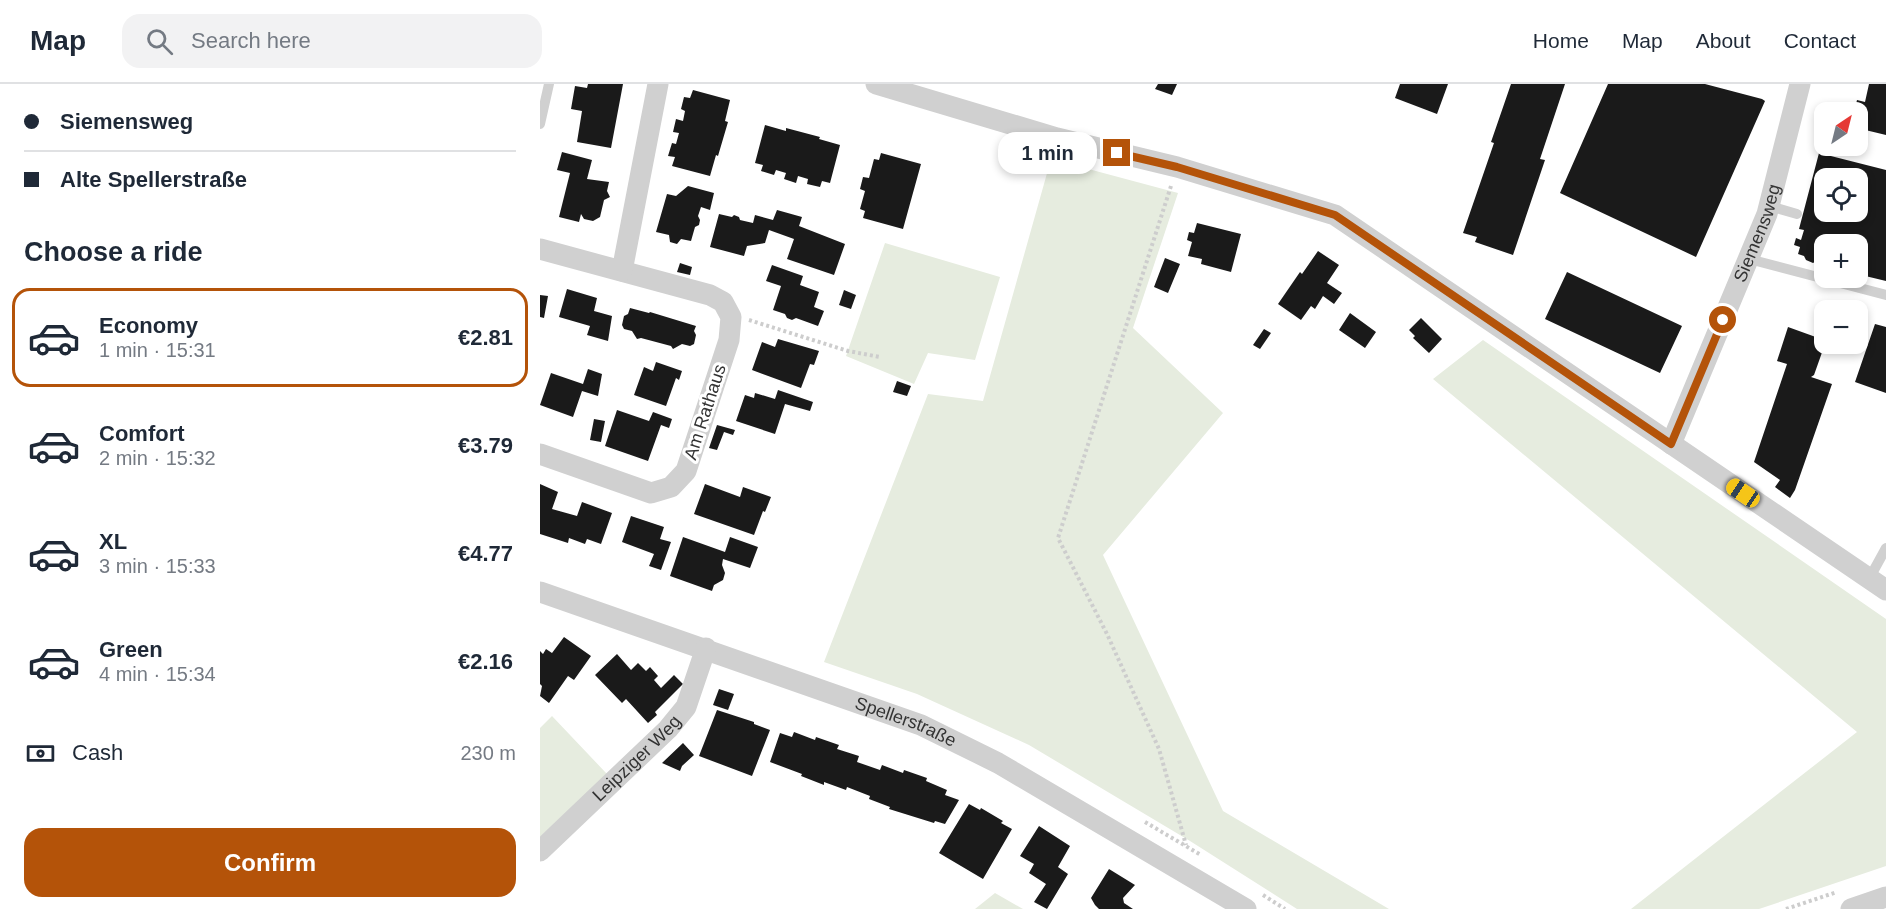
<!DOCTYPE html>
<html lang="en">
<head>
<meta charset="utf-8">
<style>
  :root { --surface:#fff; --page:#f2f2f3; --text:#1f2937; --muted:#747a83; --line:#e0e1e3; --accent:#b45309 }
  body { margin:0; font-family:Arial,sans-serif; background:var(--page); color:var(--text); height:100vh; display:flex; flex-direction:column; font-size:22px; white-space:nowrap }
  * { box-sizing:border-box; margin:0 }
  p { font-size:20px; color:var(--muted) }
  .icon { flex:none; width:33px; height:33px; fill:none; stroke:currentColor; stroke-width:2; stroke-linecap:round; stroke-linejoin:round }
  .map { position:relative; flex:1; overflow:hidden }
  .drawer { display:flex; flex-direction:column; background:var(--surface); width:540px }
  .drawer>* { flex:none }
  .hud { display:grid; align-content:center; height:132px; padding:0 24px; background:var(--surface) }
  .needle { width:39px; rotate:35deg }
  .fabs { position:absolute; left:1274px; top:18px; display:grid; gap:12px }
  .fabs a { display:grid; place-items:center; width:54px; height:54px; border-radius:12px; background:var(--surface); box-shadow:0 3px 9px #0003; font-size:30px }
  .end { position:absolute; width:27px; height:27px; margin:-14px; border:8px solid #b45309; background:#fff; box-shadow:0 0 0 3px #fff }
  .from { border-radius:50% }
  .bubble { position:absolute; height:42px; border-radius:18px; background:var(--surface); box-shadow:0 3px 9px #0003; font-size:20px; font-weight:700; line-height:42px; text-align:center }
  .car { position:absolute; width:18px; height:36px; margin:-18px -9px; border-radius:8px; box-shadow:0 0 4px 2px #0007; background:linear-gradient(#f5c518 24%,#345 0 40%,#f5c518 0 76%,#345 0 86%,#f5c518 0) }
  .hud b { display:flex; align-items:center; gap:21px; height:57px; font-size:22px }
  .hud b+b { border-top:2px solid var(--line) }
  .hud i { width:15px; height:15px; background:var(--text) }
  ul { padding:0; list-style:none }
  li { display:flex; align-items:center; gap:18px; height:99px; margin:0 12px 9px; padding:0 12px; border:3px solid transparent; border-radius:18px }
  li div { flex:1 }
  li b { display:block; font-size:22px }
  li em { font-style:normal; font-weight:700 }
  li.selected { border-color:var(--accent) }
  li>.icon { width:54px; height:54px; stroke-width:1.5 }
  h2 { padding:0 24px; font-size:27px; line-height:72px }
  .pay { display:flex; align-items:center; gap:15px; height:66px; padding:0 24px; font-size:22px }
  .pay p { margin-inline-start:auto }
  .primary-button { display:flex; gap:12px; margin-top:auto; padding:12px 24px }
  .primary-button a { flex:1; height:69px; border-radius:18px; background:var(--accent); color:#fff; font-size:24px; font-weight:700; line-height:69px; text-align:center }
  header { display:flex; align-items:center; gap:36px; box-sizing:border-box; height:84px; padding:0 30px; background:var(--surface); border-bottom:2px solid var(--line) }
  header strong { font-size:28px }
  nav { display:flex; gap:33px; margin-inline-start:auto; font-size:21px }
  .search { width:420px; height:54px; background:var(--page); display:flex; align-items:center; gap:15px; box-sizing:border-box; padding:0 21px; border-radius:18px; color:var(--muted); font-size:22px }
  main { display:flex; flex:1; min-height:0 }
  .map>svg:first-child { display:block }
  .green { fill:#e6ecdf }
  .building { fill:#1a1a1a; fill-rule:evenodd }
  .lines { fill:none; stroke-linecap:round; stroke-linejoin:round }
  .path { stroke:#cdcdcd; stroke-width:4; stroke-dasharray:3 3; stroke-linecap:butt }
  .lane { stroke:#d0d0d0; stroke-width:10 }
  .street { stroke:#d0d0d0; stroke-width:21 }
  .route { stroke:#b45309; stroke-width:8 }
  .labels { text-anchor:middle; stroke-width:6; stroke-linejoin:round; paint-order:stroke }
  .street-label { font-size:18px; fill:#333; stroke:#fff }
</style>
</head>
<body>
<header>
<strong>Map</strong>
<div class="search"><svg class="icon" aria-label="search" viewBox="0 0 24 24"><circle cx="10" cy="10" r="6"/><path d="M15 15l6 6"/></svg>Search here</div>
<nav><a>Home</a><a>Map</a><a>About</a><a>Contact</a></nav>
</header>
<main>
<section class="drawer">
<div class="hud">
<b><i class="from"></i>Siemensweg</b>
<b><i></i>Alte Spellerstraße</b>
</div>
<h2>Choose a ride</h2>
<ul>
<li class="selected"><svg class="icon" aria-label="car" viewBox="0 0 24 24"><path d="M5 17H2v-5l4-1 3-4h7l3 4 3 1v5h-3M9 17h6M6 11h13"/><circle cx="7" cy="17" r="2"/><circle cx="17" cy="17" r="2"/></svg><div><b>Economy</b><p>1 min · 15:31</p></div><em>€2.81</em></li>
<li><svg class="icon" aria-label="car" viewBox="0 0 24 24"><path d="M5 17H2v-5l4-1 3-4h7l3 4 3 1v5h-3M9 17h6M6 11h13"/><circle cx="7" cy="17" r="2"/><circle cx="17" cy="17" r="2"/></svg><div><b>Comfort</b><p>2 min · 15:32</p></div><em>€3.79</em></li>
<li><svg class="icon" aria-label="car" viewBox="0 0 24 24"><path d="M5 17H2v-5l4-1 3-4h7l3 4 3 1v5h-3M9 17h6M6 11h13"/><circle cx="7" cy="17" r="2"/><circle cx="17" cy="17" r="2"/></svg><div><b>XL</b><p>3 min · 15:33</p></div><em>€4.77</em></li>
<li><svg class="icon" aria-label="car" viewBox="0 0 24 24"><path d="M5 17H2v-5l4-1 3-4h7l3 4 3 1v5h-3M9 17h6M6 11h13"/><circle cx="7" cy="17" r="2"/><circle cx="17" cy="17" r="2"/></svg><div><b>Green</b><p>4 min · 15:34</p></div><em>€2.16</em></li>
</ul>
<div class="pay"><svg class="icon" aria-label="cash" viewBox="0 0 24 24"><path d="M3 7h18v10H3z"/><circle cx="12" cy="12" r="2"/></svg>Cash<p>230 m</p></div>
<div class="primary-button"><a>Confirm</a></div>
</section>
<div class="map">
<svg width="1346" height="825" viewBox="0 0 1346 825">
  <rect width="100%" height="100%" fill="#fff"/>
  <path class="green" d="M511,75L638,109L593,244L683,329L563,471L683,727L849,825H757L650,757L489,661L377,610L284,578L388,310L443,317Z
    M345,159L460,193L435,276L388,269L374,300L306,272Z
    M943,256L1346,535V782L1219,825H1091L1317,648L893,295Z
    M12,632L67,690L0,753V644Z
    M455,809L483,825H435Z"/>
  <path class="building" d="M48,0H83L71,64L37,58L42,27L31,25L35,2L47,4Z
    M618,0H637L632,11L615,5Z
    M860,0H908L897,30L855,14Z
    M971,0H1025L1000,75L1005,76L973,171L935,158L937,153L923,149L954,59L951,58Z
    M1068,0H1165L1222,15L1225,17L1156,173L1020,109Z
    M1329,0H1346V51L1317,44V28H1314L1317,16L1325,18Z
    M153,6L190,16L185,37L188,38L178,72L176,71L170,92L132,82L135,73L128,72L132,59L136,60L139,49L133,48L136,35L143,37L145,27L141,25L144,13L150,14Z
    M225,41L246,47V44L280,53L279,55L300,61L290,99L282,97L280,103L267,100L268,95L258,92L256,99L244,95L246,89L236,86L234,91L221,87L223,81L215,79Z
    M22,68L52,76L47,95L69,98L67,107L70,113L64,116L60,133L53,137L44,135L41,130L39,138L19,133L30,89L17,86Z
    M341,69L381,80L363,145L323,134L325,127L320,125L325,107L320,105L323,93L329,94L334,75L339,76Z
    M1279,69L1346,86V197L1317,190V160H1284V176L1280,175L1273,179L1266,176L1264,172L1258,170L1260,163L1254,161L1256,154L1261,156L1264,146L1259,145ZM1284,94H1317V128H1284Z
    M148,102L174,109L170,126L161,123L158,132L160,136L159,141L155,143L151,157L141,155L137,160L130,158L129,151L116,148L127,110L136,112Z
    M237,126L262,133L259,142L305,160L294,191L247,175L254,155L229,146L225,159L207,162L204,172L170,163L179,130L192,133L194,131L199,133L200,136L213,139L215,131L233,136Z
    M657,139L701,150L691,188L661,180L662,175L648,172L652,158L647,156L649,148L654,149Z
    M778,167L799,181L787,199L802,209L794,220L783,212L775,225L771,222L761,236L738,220L760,188L762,190Z
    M625,174L640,180L628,209L614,203Z
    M140,179L152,183L150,191L137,188Z
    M232,181L263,192L260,201L279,208L274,223L284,227L278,242L256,234L252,236L247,234L245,230L233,226L241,202L226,197Z
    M1027,188L1142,242L1120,289L1005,235Z
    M27,205L57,214L54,227L72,232L68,257L47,251L50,242L19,233Z
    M304,206L316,211L311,225L299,221Z
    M0,211L8,212L4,234L0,233Z
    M90,224L109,229L110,228L156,242L154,247L156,251L154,260L150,262L142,260L133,265L131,262L101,254L97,255L92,247L84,245L82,241L84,232L88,230Z
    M810,229L836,248L825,264L799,246Z
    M881,234L902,255L889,269L873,254L875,252L869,246Z
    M1335,240L1346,243V309L1315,298Z
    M1248,243L1284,256L1285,260L1274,291L1271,293L1292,300L1255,406L1250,414L1235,403L1240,396L1214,378L1247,280L1237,277Z
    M724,245L731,249L720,265L713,261Z
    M238,255L279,267L274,281L270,280L261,304L212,286L222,258L235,263Z
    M116,278L142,287L139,296L136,294L126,322L94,311L104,283L113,287Z
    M48,285L62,290L58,312L42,307L33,333L0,321L11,289L43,300Z
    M357,297L371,302L367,312L353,308Z
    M238,306L273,318L270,327L245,320L235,350L196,337L205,311L214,314L215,309L235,315Z
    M77,326L109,337L113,328L132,335L129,344L121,341L108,377L65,362Z
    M54,335L65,337L61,358L50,356Z
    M177,341L195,346L193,351L184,348L177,366L169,364Z
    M0,400L18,408L12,425L37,432L42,418L72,429L61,460L47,455L45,460L29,454L28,459L0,450Z
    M165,400L200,413L203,403L231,413L225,428L223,427L214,451L154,430Z
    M91,432L124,443L120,455L131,458L121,486L109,482L114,470L82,458Z
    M143,453L185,468L190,453L218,463L210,484L183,475L182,481L185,489L183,496L174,501L172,507L130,492Z
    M24,553L51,572L34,596L28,592L9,619L0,612L2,602L0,600V567L3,570L6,565L12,569Z
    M77,570L91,586L98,579L106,587L110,583L118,592L114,596L121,604L134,591L143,600L115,628L117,631L108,639L86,615L82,619L55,591Z
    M179,605L194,610L188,626L173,621Z
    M177,626L214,638V640L230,646L212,692L159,672Z
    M254,648L275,656L276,653L299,661L297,665L319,672L317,678L340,686L342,681L363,689L364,686L387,694L386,697L407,706L405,711L419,716L405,740L395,737L394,739L349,725L350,723L329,715L330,712L307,703L306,706L284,698V701L261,692L262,690L230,678L240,649L252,653Z
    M143,659L154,671L142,682L140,687L122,679Z
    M429,720L440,726L441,724L463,737L461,739L472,745L443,795L399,769Z
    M499,742L530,762L518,783L528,790L507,825L494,818L506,800L489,789L494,780L480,772Z
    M569,785L595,801L583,814L584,819L593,825H559L555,821L551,814Z"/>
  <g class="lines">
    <path class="path" d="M631,102L518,454L567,550L619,665L646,761
      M209,236L308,267L340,273
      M605,738L661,771
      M723,811L745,825
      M1246,825L1297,808"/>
    <path class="lane" d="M0,40L9,0
      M1229,122L1257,130
      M1209,175L1346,211
      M1329,495L1346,464"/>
    <g class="street">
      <path d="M336,0L517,54L637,83L795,131L1346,506"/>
      <path d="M0,165L170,211L183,218L191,233L189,256L146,387L131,403L111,409L0,370"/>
      <path d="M82,187L118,0"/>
      <path id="s1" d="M1131,360L1227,130L1260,0"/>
      <path id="s2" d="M0,508L381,641L458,679L706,825"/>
      <path id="s3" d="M0,767L128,645L146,623L166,564"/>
      <path d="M1311,825L1346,813"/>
    </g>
  </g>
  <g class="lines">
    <path class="route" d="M577,69L637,83L795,131L1131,360L1183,236"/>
  </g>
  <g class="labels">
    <g class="street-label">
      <text dy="6" stroke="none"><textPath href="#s1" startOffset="228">Siemensweg</textPath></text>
      <text transform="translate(165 328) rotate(-72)" y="6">Am Rathaus</text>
      <text dy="6" stroke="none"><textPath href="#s2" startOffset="388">Spellerstraße</textPath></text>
      <text dy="6" stroke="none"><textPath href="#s3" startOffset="134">Leipziger Weg</textPath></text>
    </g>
  </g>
</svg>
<div class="fabs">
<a><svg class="needle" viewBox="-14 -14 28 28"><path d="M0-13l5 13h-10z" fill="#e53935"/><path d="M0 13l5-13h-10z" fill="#747a83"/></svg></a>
<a><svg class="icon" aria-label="locate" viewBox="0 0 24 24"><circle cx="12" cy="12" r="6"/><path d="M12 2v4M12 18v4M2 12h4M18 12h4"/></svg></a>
<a>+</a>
<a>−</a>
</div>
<i class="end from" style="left:1183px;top:236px"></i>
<i class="end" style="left:577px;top:69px"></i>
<div class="bubble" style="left:458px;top:48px;width:99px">1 min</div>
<i class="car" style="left:1203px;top:409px;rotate:304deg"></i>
</div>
</main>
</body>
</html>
